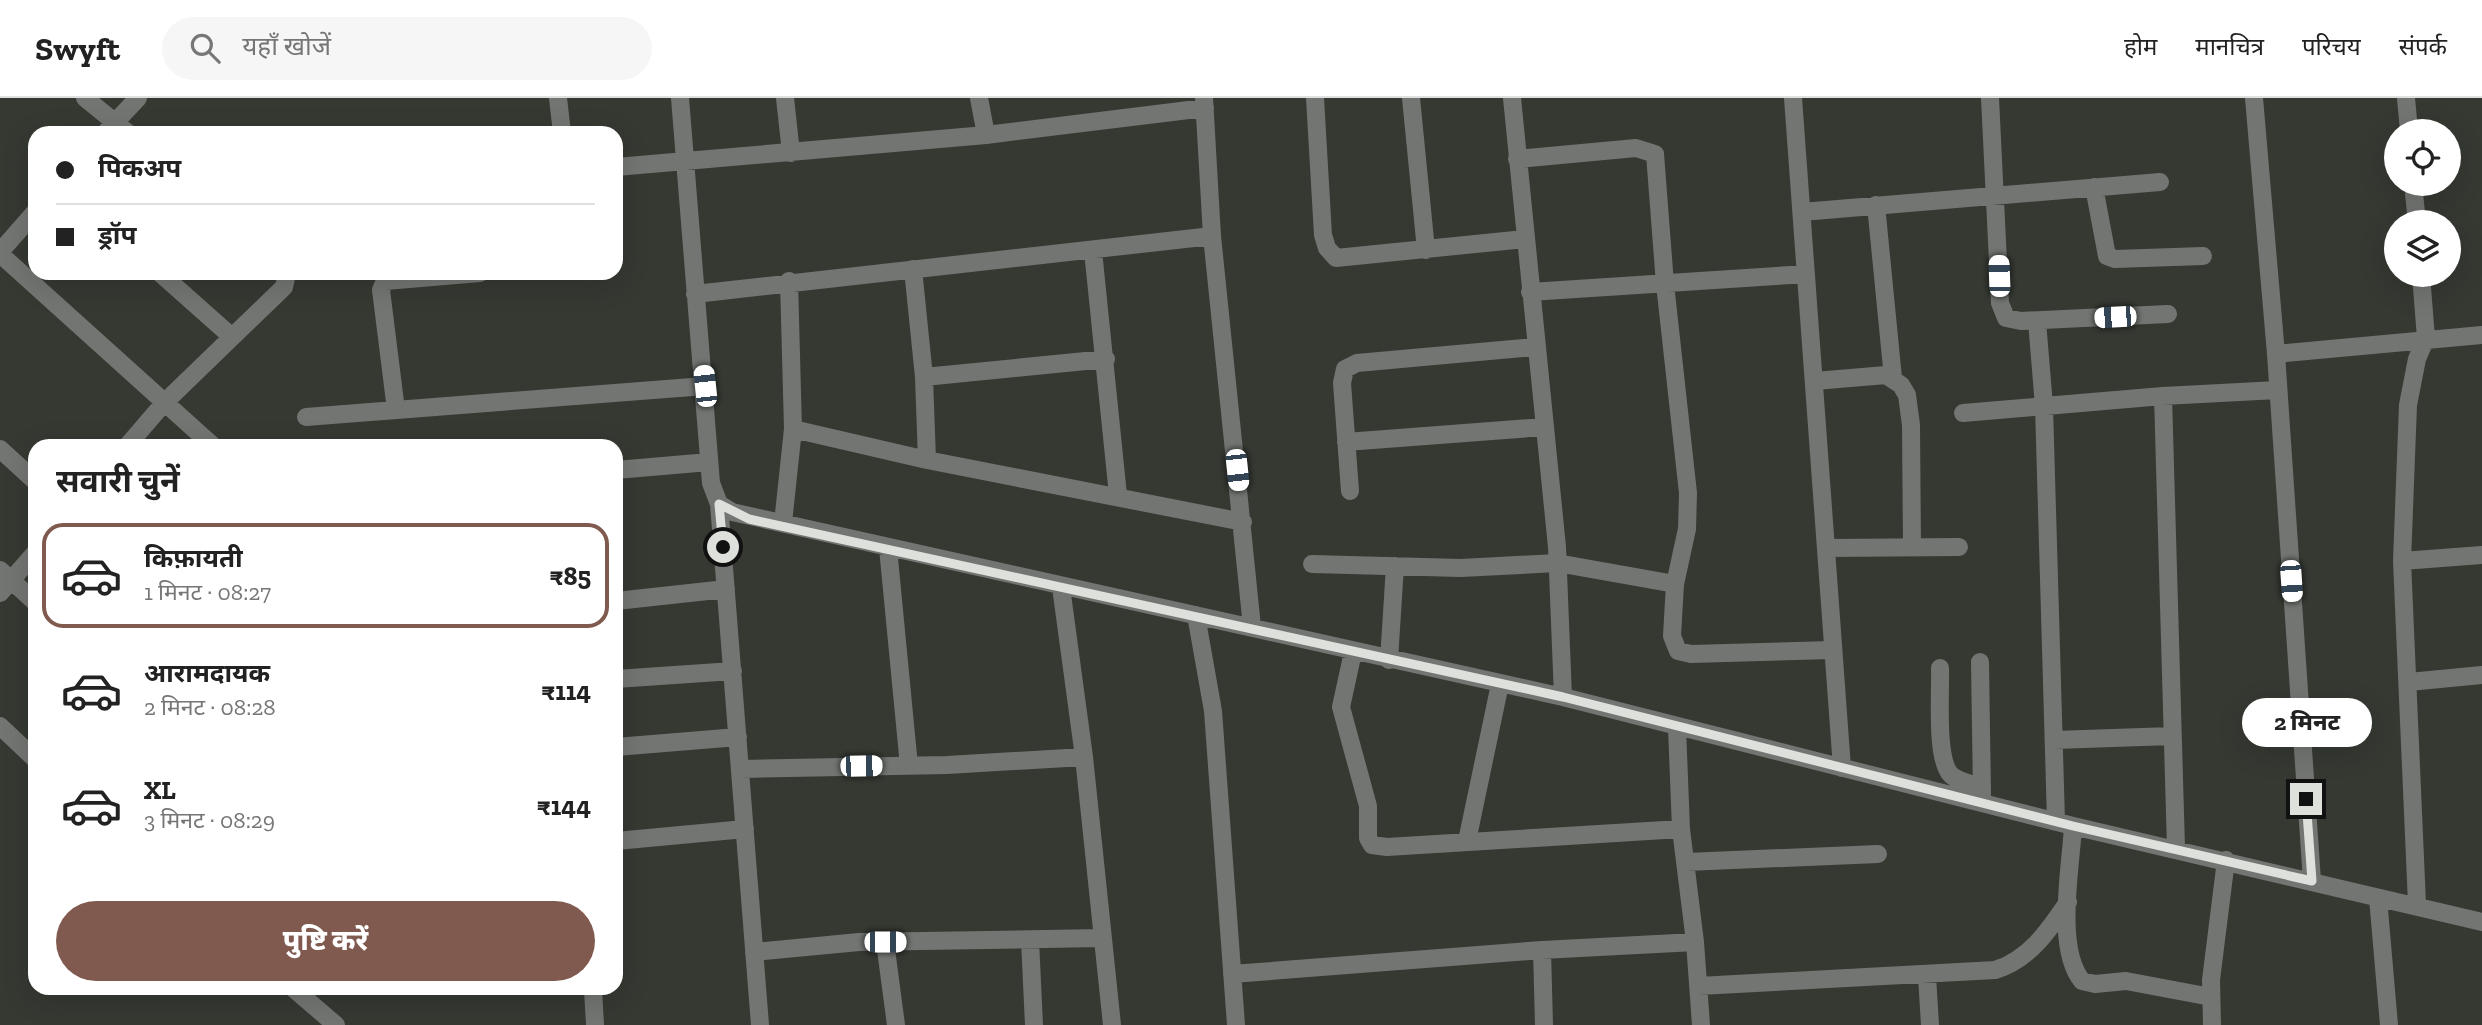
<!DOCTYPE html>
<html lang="hi">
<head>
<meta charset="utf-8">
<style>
  :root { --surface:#fff; --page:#f6f6f6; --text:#222; --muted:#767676; --line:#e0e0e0; --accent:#805a4f }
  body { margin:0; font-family:"Zilla Slab","Noto Sans Devanagari",serif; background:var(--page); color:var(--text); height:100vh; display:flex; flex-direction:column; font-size:26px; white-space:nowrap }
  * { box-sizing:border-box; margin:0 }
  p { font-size:23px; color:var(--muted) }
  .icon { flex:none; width:38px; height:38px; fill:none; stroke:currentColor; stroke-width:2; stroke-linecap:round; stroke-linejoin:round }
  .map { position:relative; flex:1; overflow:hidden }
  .panel { position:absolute; left:28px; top:341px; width:595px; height:556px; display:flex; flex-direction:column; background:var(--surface); border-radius:21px; box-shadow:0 7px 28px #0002 }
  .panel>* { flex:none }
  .hud { position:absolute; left:28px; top:28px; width:595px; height:154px; border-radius:21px; box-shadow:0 7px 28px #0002; display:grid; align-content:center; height:154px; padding:0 28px; background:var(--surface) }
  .buttons { position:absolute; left:2384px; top:21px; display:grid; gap:14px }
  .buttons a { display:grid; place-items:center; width:77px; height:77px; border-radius:50%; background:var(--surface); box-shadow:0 7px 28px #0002; font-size:35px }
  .end { position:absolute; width:32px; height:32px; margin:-16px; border:9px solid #dee0dc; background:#111; box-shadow:0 0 0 4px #111 }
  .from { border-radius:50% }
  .bubble { position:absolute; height:49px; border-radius:24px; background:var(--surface); box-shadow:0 7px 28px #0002; font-size:23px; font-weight:800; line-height:49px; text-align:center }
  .car { position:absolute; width:21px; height:42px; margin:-21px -10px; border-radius:9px; box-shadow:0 0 5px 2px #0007; background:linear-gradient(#fff 24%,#345 0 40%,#fff 0 76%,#345 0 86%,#fff 0) }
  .hud b { display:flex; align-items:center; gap:24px; height:66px; font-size:26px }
  .hud b+b { border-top:2px solid var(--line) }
  .hud i { width:18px; height:18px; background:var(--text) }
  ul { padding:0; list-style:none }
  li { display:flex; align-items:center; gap:21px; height:105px; margin:0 14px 10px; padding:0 14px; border:4px solid transparent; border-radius:21px }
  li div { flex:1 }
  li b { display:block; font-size:26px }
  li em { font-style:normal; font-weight:800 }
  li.active { border-color:var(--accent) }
  li>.icon { width:63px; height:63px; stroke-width:1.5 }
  h2 { padding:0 28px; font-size:32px; line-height:84px }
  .primary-button { display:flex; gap:14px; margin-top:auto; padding:14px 28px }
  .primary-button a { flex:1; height:80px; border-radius:42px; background:var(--accent); color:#fff; font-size:28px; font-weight:800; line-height:80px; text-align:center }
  header { display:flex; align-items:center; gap:42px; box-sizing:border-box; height:98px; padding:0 35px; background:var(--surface); border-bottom:2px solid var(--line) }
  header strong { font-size:33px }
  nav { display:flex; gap:38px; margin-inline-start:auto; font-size:24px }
  .search { width:490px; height:63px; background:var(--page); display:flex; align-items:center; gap:18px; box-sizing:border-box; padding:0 24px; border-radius:38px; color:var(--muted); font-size:26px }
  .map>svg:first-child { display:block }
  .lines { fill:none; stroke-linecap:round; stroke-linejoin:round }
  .minor { stroke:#727572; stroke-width:18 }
  .route { stroke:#dee0dc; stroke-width:9 }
</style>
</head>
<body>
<header>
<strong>Swyft</strong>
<div class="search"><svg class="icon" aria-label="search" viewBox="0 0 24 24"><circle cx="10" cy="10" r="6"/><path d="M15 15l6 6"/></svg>यहाँ खोजें</div>
<nav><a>होम</a><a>मानचित्र</a><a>परिचय</a><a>संपर्क</a></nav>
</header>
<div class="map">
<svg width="2482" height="927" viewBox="0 0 2482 927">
  <rect width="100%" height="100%" fill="#353932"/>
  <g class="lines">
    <path class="minor" d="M85,0L128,35
      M558,0L562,35
      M680,0L711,385L719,406L732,414L1563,599L2073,728L2482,824
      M785,0L791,55
      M979,0L986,37
      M1204,0L1212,138L1252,529
      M1315,0L1323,137L1327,150L1336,160L1525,141
      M1411,0L1426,152
      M1512,0L1557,449L1563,599
      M1793,0L1842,670
      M1990,0L2000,205L2006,220L2021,223L2168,216
      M2254,0L2276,256L2312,783
      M2406,0L2409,33
      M105,35L138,0
      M1517,61L1636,50L1655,56L1665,186L1688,395L1687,431L1675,486L1672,538L1678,553L1691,556L1832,552
      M616,69L986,37L1205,10
      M2413,86L2417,124
      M2094,89L2107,158L2115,161L2203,158
      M1876,107L1893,280
      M1802,114L2160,84
      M1093,153L1118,397
      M0,154L35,114
      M0,156L213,348
      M913,171L924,279L927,362
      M160,175L232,239
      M1530,194L1806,176
      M695,196L1212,138
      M2037,223L2044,308L2056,723
      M2276,256L2482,237
      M924,279L1106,261
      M1815,283L1886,277L1901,287L1907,297L1911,327L1912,449
      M2163,298L2176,750
      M396,312L381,192L385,183L480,175
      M1963,315L2163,298L2278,292
      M306,319L705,288
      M793,331L927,362L1243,424
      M1346,344L1544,329
      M127,348L164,305L284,189L287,175
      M0,351L35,383
      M616,372L709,364
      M1350,393L1342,285L1345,271L1357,265L1535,249
      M719,406L760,927
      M783,425L793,331L789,183
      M888,450L909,668
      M1826,450L1959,449
      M2402,463L2482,457
      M1312,466L1461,470L1557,465L1675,486
      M0,472L35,504
      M1061,489L1084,659L1112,927
      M0,495L35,455
      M616,503L726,491
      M1196,517L1213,613L1236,927
      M1353,554L1341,609L1368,708V740L1372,747L1387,749L1681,731
      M1389,562L1395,468
      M1980,564L1982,697
      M1940,570C1941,592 1935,661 1951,677C1959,684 1972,686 1982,689
      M616,581L733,573
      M2409,584L2482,577
      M0,628L35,661
      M1677,630L1681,731L1695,844L1701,927
      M2054,642L2172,638
      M616,649L738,639
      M741,671L947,667L1084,659
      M2073,728C2071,769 2055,850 2082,883L2095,886L2126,883L2211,899
      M616,743L745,731
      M1467,743L1500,586
      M1686,764L1878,756
      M2378,800L2389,927
      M2417,806L2402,463L2408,307L2417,261L2426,240L2421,177
      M1030,842L1034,927
      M885,844L896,927
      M1542,852L1544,927
      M754,854L859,844L1102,840
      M1232,876L1542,852L1695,844
      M1927,878L1930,927
      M1699,888L1995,872C2029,862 2049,832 2068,804
      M294,891L336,927
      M593,891L595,927
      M2212,927L2211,882L2226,762"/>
  </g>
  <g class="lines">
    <path class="route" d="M723,449L719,406L749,421L1563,599L2073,728L2312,783L2306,701"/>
  </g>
</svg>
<div class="buttons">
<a><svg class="icon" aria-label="locate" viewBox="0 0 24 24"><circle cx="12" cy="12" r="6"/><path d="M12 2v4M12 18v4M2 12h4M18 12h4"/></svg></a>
<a><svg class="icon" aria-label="layers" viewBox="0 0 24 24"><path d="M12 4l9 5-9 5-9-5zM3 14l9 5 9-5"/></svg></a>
</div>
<i class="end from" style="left:723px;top:449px"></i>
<i class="end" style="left:2306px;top:701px"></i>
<div class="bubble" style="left:2242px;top:600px;width:130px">2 मिनट</div>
<i class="car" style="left:1999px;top:178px;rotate:358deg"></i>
<i class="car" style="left:2115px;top:219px;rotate:267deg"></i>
<i class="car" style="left:705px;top:288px;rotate:354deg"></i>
<i class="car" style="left:1237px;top:372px;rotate:174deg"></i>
<i class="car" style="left:2291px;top:483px;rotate:176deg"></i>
<i class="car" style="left:861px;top:668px;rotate:89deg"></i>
<i class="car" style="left:885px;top:844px;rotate:90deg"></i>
<div class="hud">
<b><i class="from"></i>पिकअप</b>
<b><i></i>ड्रॉप</b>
</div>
<section class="panel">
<h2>सवारी चुनें</h2>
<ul>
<li class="active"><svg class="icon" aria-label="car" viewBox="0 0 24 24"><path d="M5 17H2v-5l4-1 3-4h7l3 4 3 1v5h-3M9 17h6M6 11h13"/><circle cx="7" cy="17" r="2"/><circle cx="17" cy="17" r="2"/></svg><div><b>किफ़ायती</b><p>1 मिनट · 08:27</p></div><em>₹85</em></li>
<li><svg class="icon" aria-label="car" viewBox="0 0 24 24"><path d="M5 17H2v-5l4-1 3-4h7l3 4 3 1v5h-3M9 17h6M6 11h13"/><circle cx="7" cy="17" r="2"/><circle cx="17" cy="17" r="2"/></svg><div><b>आरामदायक</b><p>2 मिनट · 08:28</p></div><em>₹114</em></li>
<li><svg class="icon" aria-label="car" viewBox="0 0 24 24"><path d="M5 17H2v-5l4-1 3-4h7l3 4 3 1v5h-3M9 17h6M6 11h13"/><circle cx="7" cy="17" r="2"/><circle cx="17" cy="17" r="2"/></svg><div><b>XL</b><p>3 मिनट · 08:29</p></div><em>₹144</em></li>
</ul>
<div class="primary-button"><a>पुष्टि करें</a></div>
</section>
</div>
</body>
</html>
